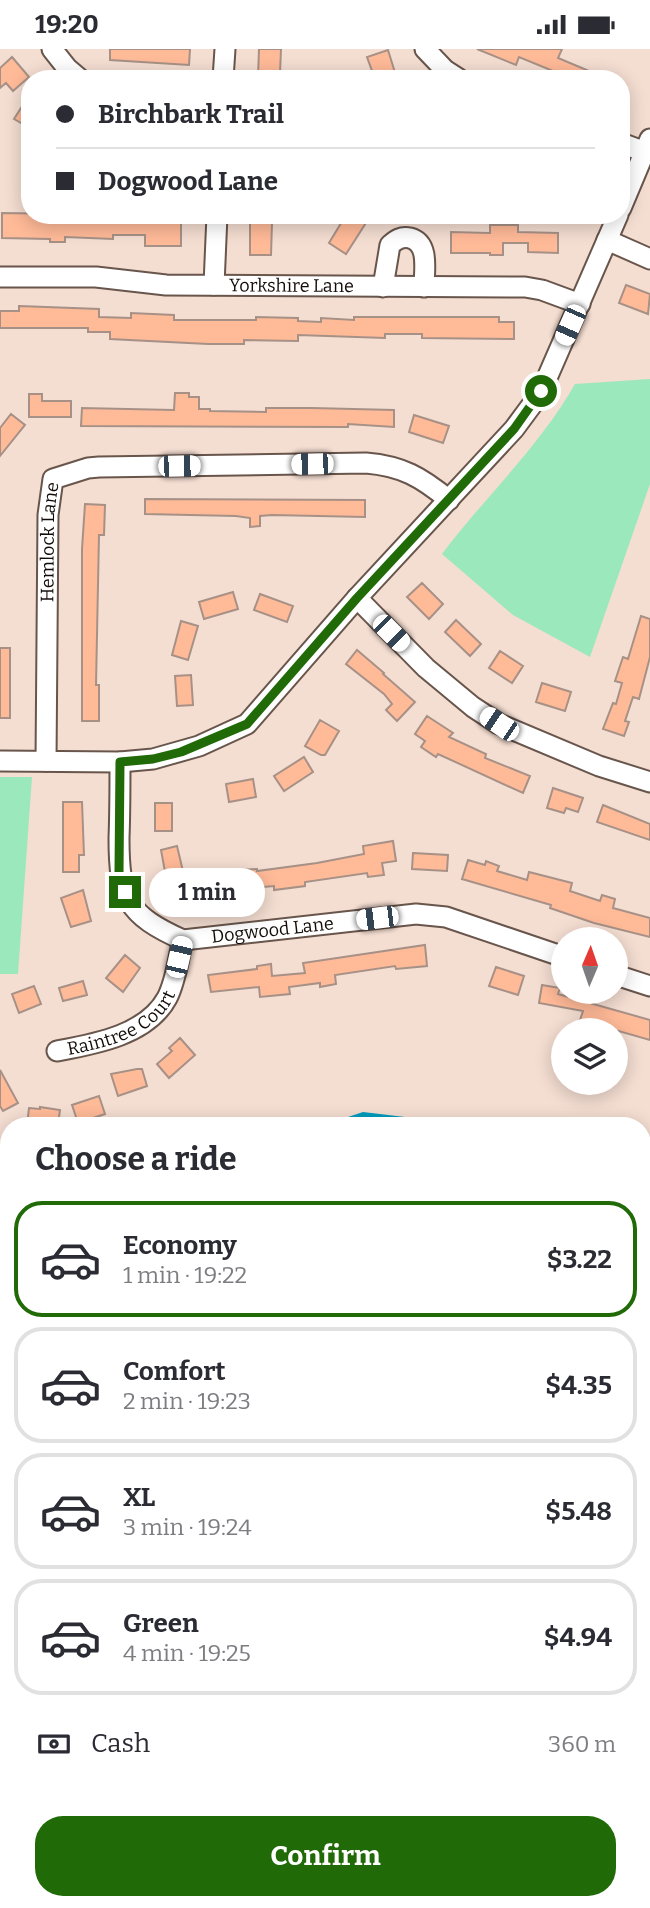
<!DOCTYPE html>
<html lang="en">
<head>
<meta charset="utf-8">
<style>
  :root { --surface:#fff; --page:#f2f2f3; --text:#2b2b33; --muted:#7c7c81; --line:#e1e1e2; --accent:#206a07 }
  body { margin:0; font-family:Bitter,serif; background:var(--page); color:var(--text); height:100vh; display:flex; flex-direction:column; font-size:26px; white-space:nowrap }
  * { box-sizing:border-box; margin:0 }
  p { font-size:23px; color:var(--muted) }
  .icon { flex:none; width:38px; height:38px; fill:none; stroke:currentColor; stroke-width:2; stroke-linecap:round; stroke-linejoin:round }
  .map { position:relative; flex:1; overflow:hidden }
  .sheet { position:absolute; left:0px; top:1068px; width:651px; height:793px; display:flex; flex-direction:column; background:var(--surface); border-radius:28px 28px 0 0; box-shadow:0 4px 18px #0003 }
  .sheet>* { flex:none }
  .guide { position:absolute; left:21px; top:21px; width:609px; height:154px; border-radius:28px; box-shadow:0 4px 18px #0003; display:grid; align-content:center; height:154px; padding:0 35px; background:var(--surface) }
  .needle { width:46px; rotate:2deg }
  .tools { position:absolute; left:551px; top:878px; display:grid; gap:14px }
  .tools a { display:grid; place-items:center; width:77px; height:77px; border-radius:50%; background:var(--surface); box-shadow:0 4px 18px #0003; font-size:35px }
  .end { position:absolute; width:32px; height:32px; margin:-16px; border:9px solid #206a07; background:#fff; box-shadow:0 0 0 4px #fff }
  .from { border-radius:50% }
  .bubble { position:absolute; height:49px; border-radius:24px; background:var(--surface); box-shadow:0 4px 18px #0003; font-size:23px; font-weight:700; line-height:49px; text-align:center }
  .car { position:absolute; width:21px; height:42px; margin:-21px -10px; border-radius:9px; box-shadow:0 0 5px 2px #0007; background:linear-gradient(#fff 24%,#345 0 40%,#fff 0 76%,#345 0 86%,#fff 0) }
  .guide b { display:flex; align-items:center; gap:24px; height:66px; font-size:26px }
  .guide b+b { border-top:2px solid var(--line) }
  .guide i { width:18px; height:18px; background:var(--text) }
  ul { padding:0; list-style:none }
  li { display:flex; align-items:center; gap:21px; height:116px; margin:0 14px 10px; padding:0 21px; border:4px solid var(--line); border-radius:28px }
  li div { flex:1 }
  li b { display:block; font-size:26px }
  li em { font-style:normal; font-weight:700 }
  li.active { border-color:var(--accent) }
  li>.icon { width:63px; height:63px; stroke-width:1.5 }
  h2 { padding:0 35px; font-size:32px; line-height:84px }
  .pay { display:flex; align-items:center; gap:18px; height:77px; padding:0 35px; font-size:26px }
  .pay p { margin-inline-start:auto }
  .cta { display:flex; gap:14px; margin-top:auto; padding:14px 35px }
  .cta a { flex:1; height:80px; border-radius:28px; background:var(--accent); color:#fff; font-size:28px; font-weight:700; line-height:80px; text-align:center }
  .status { display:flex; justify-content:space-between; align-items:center; height:49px; padding:0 35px; background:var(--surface); direction:ltr }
  .status svg { height:19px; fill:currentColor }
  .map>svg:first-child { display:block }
  .green { fill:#9ce8bd }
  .water { fill:#009bbc }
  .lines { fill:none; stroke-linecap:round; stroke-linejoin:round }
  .stream { stroke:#009bbc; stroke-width:4.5 }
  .building { fill:#ffba98; stroke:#a79187; stroke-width:2 }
  .minor-casing { stroke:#68554b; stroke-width:23 }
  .minor { stroke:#fff; stroke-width:19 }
  .route { stroke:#206a07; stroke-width:9 }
  .labels { text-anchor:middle; stroke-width:6; stroke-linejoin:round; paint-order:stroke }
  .street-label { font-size:18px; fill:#130b08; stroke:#feebe2 }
</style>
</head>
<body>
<div class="status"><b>19:20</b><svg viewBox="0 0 49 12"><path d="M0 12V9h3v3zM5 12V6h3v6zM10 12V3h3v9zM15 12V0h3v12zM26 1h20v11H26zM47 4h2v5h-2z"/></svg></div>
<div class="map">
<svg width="650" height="1859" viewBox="0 0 650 1859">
  <rect width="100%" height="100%" fill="#f4ddd1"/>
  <path class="green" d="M650,330V435L590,608L513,566L442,505C485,448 540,397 575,335Z
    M0,728H32L18,925H0Z"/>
  <path class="water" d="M363,1063L405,1068L437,1076H296L345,1069Z
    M642,1097L650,1099V1183L642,1186Z
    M642,1684L650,1689V1764L642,1768Z"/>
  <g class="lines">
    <path class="stream" d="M247,1852L251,1859"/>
  </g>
  <path class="building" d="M110,0H190L189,16L110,11Z
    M259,0H281L280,24H269V28H258Z
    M477,0H562L558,9L608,30H562L563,26L519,8L516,16Z
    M388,1L397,30H375L367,8Z
    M12,8L29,28L13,42L6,34L0,39V19Z
    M30,45V79L14,70Z
    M2,164L135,166V173L181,174V197H145V186H113V190L65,188V193H50V190L2,189Z
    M346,166H371L346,205L329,194Z
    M250,174H272L271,206H250Z
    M490,176H518V183L558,184V204L528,203V194H503V206H490V204H451V183L490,184Z
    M626,236L650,245L648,265L619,254Z
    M19,257L99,260V268L131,269V264L174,266V271H256V268L298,269V272L321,273V269L354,271V268H499V273H514V290L422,289V285H385V289L298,286V292L244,291V295H208L110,290V283H88V279H0V262H19Z
    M175,344H189V348H199V360H210V362L266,363V359H312L394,361V378L348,375V378L81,377L82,359L174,361Z
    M29,345H42V352H71V368H29Z
    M11,365L25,376L0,407V379Z
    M414,366L449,377L443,394L409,383Z
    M145,450L365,451V468L272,466L260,467V477L250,478V469L236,467L145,465Z
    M85,455L105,456L104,486H99L96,636H99V672H82V500Z
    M422,534L443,555L429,570L407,548Z
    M233,543L238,560L204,570L199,553Z
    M260,545L293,557L287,573L254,561Z
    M641,567L650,570V608L639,650L633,648L625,672L629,673L624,687L603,680L613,654L616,655L622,634L615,632L623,608L628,610Z
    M456,571L481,595L470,607L445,583Z
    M181,572L198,577L188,611L172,606Z
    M0,599H10V669H0Z
    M357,601L384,624L383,625L415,653L397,672L386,661L392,655L384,645L346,615Z
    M500,602L523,617L512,634L489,619Z
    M191,626L193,656L177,657L175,627Z
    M542,634L571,643L565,662L536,653Z
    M427,667L453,684L449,688L486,705L485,709L530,727L523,744L438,705L436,708L421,698L425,692L415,685Z
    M320,671L339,682L325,706H321L305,697Z
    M304,708L313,723L284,742L274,727Z
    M253,730L256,748L229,753L226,735Z
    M553,739L583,749L578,763L566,759L564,764L547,759Z
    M63,753H82L84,806H79V823H63Z
    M155,754H172V782H155Z
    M603,756L650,775V791L597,773Z
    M393,792L396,812L382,814L384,826L368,828L367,824L305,833V837L274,841V837L250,839V843L228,845L226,822L257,820V822L317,814L364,805L363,797Z
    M177,797L186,835L168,839L161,801Z
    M413,804L448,806L447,822L412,820Z
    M468,811L485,816L486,812L499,817L497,822L527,831L529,823L572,834L570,842L600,852L602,846L615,850L613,859L650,869V888L594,874L550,859L551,856L462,830Z
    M83,841L91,872L71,878L61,849Z
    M425,896L427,917L396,920L395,917L335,926L336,935L320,938V934L289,938L290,945L260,948L259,938L211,943L208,926L257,920V917L271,915L272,927L305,924L303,914Z
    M125,906L140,919L123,943L106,929Z
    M496,918L524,927L518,946L489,937Z
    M83,932L87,946L63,952L59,939Z
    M542,936L560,939L558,945L650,971V991L580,971L583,962L539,954Z
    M34,937L41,955L19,964L12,945Z
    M180,989L195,1006L169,1029L157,1015L172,1002L169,999Z
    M137,1020H142L147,1037L118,1047L111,1025Z
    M0,1021L18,1054L3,1062L0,1057Z
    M99,1047L105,1065L78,1074L72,1056Z
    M40,1058L60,1061L58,1076H27L29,1059L40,1060Z"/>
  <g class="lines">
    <defs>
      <g id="minor">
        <path d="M52,0L67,19L80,30"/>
        <path d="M425,0L445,21L459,30"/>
        <path d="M223,30L225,0"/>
        <path d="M621,94L645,103"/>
        <path d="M621,159L650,90"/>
        <path d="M607,191L650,210"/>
        <path id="s1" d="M0,228H96L166,236L525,238L542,241L580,255"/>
        <path d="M214,236L217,166"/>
        <path d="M383,238L390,196C396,191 401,187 410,189C430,194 424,222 424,238"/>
        <path d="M357,549L426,619L473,658L499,675L599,717L650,733"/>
        <path d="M0,712L120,713L153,710L199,697L247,675L357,549L514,380L534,353L547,329L618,166"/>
        <path id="s2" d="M46,712L48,466L53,430L88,419L99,418L366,414C402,417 421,428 449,451"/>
        <path id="s3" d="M120,713C120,738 120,764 119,789C119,849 127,866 183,891L416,865L446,868L564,908"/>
        <path d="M616,926L650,937"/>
        <path id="s4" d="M57,1002C95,995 147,986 167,949C176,932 178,910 183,891"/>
        <path d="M0,1261L9,1257"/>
        <path d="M0,1507L9,1510"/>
        <path d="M642,1519L650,1518"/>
      </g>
    </defs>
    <use href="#minor" class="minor-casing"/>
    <use href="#minor" class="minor"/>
  </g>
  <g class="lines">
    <path class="route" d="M125,843L119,823L120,713L153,710L181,703L247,675L357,549L514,380L541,342"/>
  </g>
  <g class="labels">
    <g class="street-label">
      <text dy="6" stroke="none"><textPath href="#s1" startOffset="292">Yorkshire Lane</textPath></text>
      <text dy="6" stroke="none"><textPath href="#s2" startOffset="219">Hemlock Lane</textPath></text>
      <text dy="6" stroke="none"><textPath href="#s3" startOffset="298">Dogwood Lane</textPath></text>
      <text dy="6" stroke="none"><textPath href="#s4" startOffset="72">Raintree Court</textPath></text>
    </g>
  </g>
</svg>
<div class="tools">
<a><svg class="needle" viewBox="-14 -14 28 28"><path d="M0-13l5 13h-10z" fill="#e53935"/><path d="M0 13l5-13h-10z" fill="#7c7c81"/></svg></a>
<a><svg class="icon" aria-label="layers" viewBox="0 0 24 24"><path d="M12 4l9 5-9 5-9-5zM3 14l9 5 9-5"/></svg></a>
</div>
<i class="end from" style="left:541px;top:342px"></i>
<i class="end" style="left:125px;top:843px"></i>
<div class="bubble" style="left:149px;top:819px;width:116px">1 min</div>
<i class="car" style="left:570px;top:276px;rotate:204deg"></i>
<i class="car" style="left:312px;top:415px;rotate:269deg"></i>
<i class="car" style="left:179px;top:417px;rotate:89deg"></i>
<i class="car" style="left:391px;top:584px;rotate:135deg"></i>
<i class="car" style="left:499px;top:675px;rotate:304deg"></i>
<i class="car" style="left:377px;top:869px;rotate:263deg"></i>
<i class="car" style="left:179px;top:908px;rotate:13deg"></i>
<div class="guide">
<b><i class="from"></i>Birchbark Trail</b>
<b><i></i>Dogwood Lane</b>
</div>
<section class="sheet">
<h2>Choose a ride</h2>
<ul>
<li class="active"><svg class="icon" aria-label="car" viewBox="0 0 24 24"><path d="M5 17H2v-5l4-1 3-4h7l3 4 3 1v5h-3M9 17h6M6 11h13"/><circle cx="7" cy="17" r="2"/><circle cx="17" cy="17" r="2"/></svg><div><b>Economy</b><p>1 min · 19:22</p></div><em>$3.22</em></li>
<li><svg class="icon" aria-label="car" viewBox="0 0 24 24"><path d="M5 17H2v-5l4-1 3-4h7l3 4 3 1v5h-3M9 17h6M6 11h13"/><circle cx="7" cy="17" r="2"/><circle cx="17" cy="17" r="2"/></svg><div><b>Comfort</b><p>2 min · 19:23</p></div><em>$4.35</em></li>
<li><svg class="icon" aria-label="car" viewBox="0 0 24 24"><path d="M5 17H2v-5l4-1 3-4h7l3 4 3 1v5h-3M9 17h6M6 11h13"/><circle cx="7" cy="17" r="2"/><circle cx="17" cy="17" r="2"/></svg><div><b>XL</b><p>3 min · 19:24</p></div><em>$5.48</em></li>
<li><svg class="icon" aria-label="car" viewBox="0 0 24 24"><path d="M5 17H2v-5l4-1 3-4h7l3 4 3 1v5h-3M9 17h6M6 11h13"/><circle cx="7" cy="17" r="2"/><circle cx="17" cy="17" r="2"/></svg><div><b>Green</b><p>4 min · 19:25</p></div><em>$4.94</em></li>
</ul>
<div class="pay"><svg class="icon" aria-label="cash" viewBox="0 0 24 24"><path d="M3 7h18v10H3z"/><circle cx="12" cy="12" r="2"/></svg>Cash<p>360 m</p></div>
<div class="cta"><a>Confirm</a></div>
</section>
</div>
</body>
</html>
